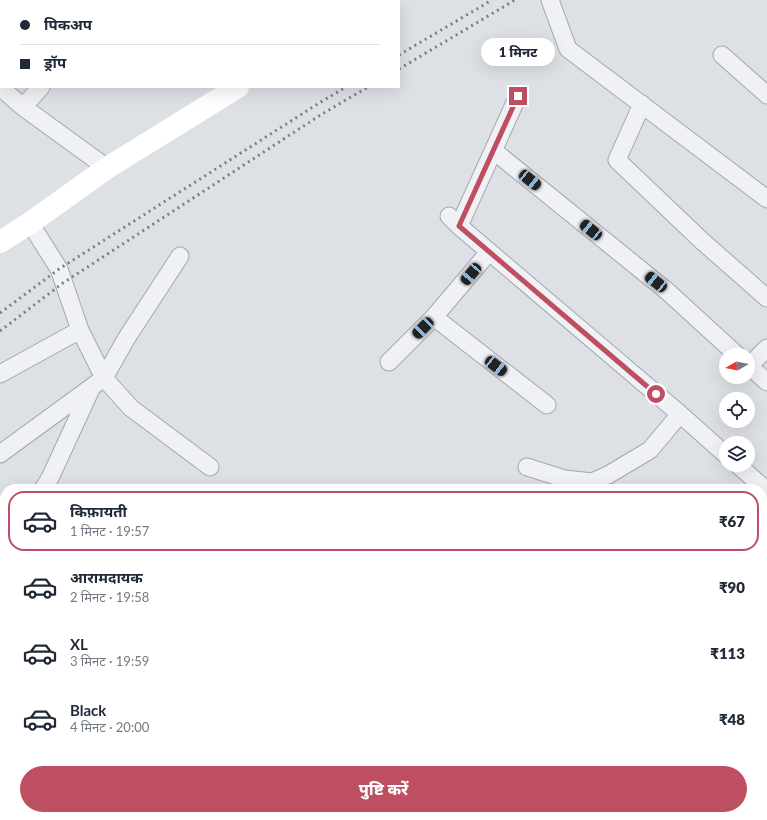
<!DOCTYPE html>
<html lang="hi">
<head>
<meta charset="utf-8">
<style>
  :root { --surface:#fff; --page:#f2f2f3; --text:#1f2937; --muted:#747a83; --line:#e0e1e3; --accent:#be4e61 }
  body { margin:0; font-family:Lato,"Noto Sans Devanagari",sans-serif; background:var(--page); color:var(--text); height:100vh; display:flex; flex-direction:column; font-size:15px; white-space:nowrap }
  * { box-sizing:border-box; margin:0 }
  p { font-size:13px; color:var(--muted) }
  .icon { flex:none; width:22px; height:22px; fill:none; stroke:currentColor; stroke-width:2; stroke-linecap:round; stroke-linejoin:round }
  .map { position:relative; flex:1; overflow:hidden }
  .sheet { position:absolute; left:0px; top:484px; width:767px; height:336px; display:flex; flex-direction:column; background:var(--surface); border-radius:16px 16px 0 0; box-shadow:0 4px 16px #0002 }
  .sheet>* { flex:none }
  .top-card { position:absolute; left:0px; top:0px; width:400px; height:88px; box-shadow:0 4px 16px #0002; display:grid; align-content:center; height:88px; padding:0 20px; background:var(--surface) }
  .needle { width:26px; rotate:261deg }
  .controls { position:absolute; left:719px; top:348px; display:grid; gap:8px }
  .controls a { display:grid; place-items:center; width:36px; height:36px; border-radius:50%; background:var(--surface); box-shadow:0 4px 16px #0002; font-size:20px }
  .end { position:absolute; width:18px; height:18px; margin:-9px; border:5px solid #be4e61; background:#fff; box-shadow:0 0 0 2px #fff }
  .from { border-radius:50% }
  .bubble { position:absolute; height:28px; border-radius:14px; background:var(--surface); box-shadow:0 4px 16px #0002; font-size:13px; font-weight:800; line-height:28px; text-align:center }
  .car { position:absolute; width:12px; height:24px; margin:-12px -6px; border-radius:5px; box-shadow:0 0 3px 1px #0007; background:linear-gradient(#222 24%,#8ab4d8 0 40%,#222 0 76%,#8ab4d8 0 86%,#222 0) }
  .top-card b { display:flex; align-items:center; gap:14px; height:38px; font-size:15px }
  .top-card b+b { border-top:1px solid var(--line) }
  .top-card i { width:10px; height:10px; background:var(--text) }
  ul { padding:7px 0 0; list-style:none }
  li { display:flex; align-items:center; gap:12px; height:60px; margin:0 8px 6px; padding:0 12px; border:2px solid transparent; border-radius:16px }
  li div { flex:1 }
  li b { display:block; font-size:15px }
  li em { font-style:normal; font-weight:800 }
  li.current { border-color:var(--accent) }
  li>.icon { width:36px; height:36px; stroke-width:1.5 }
  .button { display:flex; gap:8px; margin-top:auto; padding:8px 20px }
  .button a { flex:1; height:46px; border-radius:24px; background:var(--accent); color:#fff; font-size:16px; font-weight:800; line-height:46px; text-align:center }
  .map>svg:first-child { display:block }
  .water { fill:#9bafc2 }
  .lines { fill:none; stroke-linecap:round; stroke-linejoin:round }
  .street-casing { stroke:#a3a7ae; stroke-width:19 }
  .street { stroke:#eff1f4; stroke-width:17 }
  .secondary { stroke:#fff; stroke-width:22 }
  .rail { stroke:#78808d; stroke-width:3; stroke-dasharray:2 4; stroke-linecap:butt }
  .route { stroke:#be4e61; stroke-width:5 }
</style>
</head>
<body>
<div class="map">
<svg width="767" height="820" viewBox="0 0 767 820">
  <rect width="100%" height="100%" fill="#dde0e5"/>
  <path class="water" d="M0,576L5,580V815H51L47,820H0Z"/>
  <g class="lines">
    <defs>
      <path id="street" d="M550,0L568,49L767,199
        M112,1V0
        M722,55L767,95
        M0,87L23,107L107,168
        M642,104L617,160L702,241L767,298
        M23,107L41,87
        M494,151L667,291L737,355
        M449,216L459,226L680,414L726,455
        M30,223L59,269L80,330L104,378L131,408L210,467
        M459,226L518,96
        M434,317L547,405
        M389,362L434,317L489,252
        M748,365L767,382
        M749,366L767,348
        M0,374L80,330
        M0,454L104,378L126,339L180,256
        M738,465L767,491
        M527,467L565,479L592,482L608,475L650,450L680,414
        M43,489L50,478L91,389
        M0,555L5,547
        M0,570L5,574
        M0,658L5,662
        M762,717L767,722
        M0,761L5,766
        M68,815L74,820
        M178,815L184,820
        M287,815L292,820
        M409,815L415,820
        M569,815L575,820
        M94,820L98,815"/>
    </defs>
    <use href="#street" class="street-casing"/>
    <use href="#street" class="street"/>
    <path class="secondary" d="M377,1L379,0
      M0,242L30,223L107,168L238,87
      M762,570L767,567
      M433,820L439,815"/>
    <path class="rail" d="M399,55L492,0
      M399,69L515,0
      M0,313L59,269L316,105L346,87
      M0,331L63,283L322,114L368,87"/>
  </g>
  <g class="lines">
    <path class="route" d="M518,96L459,226L656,394"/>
  </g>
</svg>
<div class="controls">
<a><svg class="needle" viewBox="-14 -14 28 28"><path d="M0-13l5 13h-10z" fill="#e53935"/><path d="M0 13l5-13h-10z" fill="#747a83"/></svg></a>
<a><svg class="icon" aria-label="locate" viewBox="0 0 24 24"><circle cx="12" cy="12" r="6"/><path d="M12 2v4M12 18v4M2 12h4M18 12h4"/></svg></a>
<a><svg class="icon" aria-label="layers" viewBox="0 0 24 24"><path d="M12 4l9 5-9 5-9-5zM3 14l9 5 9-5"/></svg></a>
</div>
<i class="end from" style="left:656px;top:394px"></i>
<i class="end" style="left:518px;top:96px"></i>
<div class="bubble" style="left:481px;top:38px;width:74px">1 मिनट</div>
<i class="car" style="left:530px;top:180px;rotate:129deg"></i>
<i class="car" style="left:591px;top:230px;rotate:309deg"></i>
<i class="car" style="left:471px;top:274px;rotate:220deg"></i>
<i class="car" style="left:656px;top:282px;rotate:309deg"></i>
<i class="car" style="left:423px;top:328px;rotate:225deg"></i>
<i class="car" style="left:496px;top:366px;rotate:128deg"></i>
<div class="top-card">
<b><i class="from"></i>पिकअप</b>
<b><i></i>ड्रॉप</b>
</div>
<section class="sheet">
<ul>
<li class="current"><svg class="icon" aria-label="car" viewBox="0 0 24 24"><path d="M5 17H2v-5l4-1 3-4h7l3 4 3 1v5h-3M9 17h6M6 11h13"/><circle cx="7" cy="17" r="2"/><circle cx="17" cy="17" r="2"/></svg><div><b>किफ़ायती</b><p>1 मिनट · 19:57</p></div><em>₹67</em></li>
<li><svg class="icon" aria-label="car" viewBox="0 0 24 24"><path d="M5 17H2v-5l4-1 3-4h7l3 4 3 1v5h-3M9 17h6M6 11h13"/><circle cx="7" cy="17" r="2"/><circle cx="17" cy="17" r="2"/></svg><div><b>आरामदायक</b><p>2 मिनट · 19:58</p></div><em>₹90</em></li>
<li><svg class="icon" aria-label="car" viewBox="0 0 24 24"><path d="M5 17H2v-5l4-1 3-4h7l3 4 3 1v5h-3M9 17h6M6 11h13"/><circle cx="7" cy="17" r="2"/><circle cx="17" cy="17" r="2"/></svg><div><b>XL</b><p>3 मिनट · 19:59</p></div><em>₹113</em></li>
<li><svg class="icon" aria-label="car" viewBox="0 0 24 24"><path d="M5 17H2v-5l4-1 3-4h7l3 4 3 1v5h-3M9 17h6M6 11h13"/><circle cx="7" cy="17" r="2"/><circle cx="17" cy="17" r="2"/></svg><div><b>Black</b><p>4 मिनट · 20:00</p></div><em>₹48</em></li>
</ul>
<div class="button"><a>पुष्टि करें</a></div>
</section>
</div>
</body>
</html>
